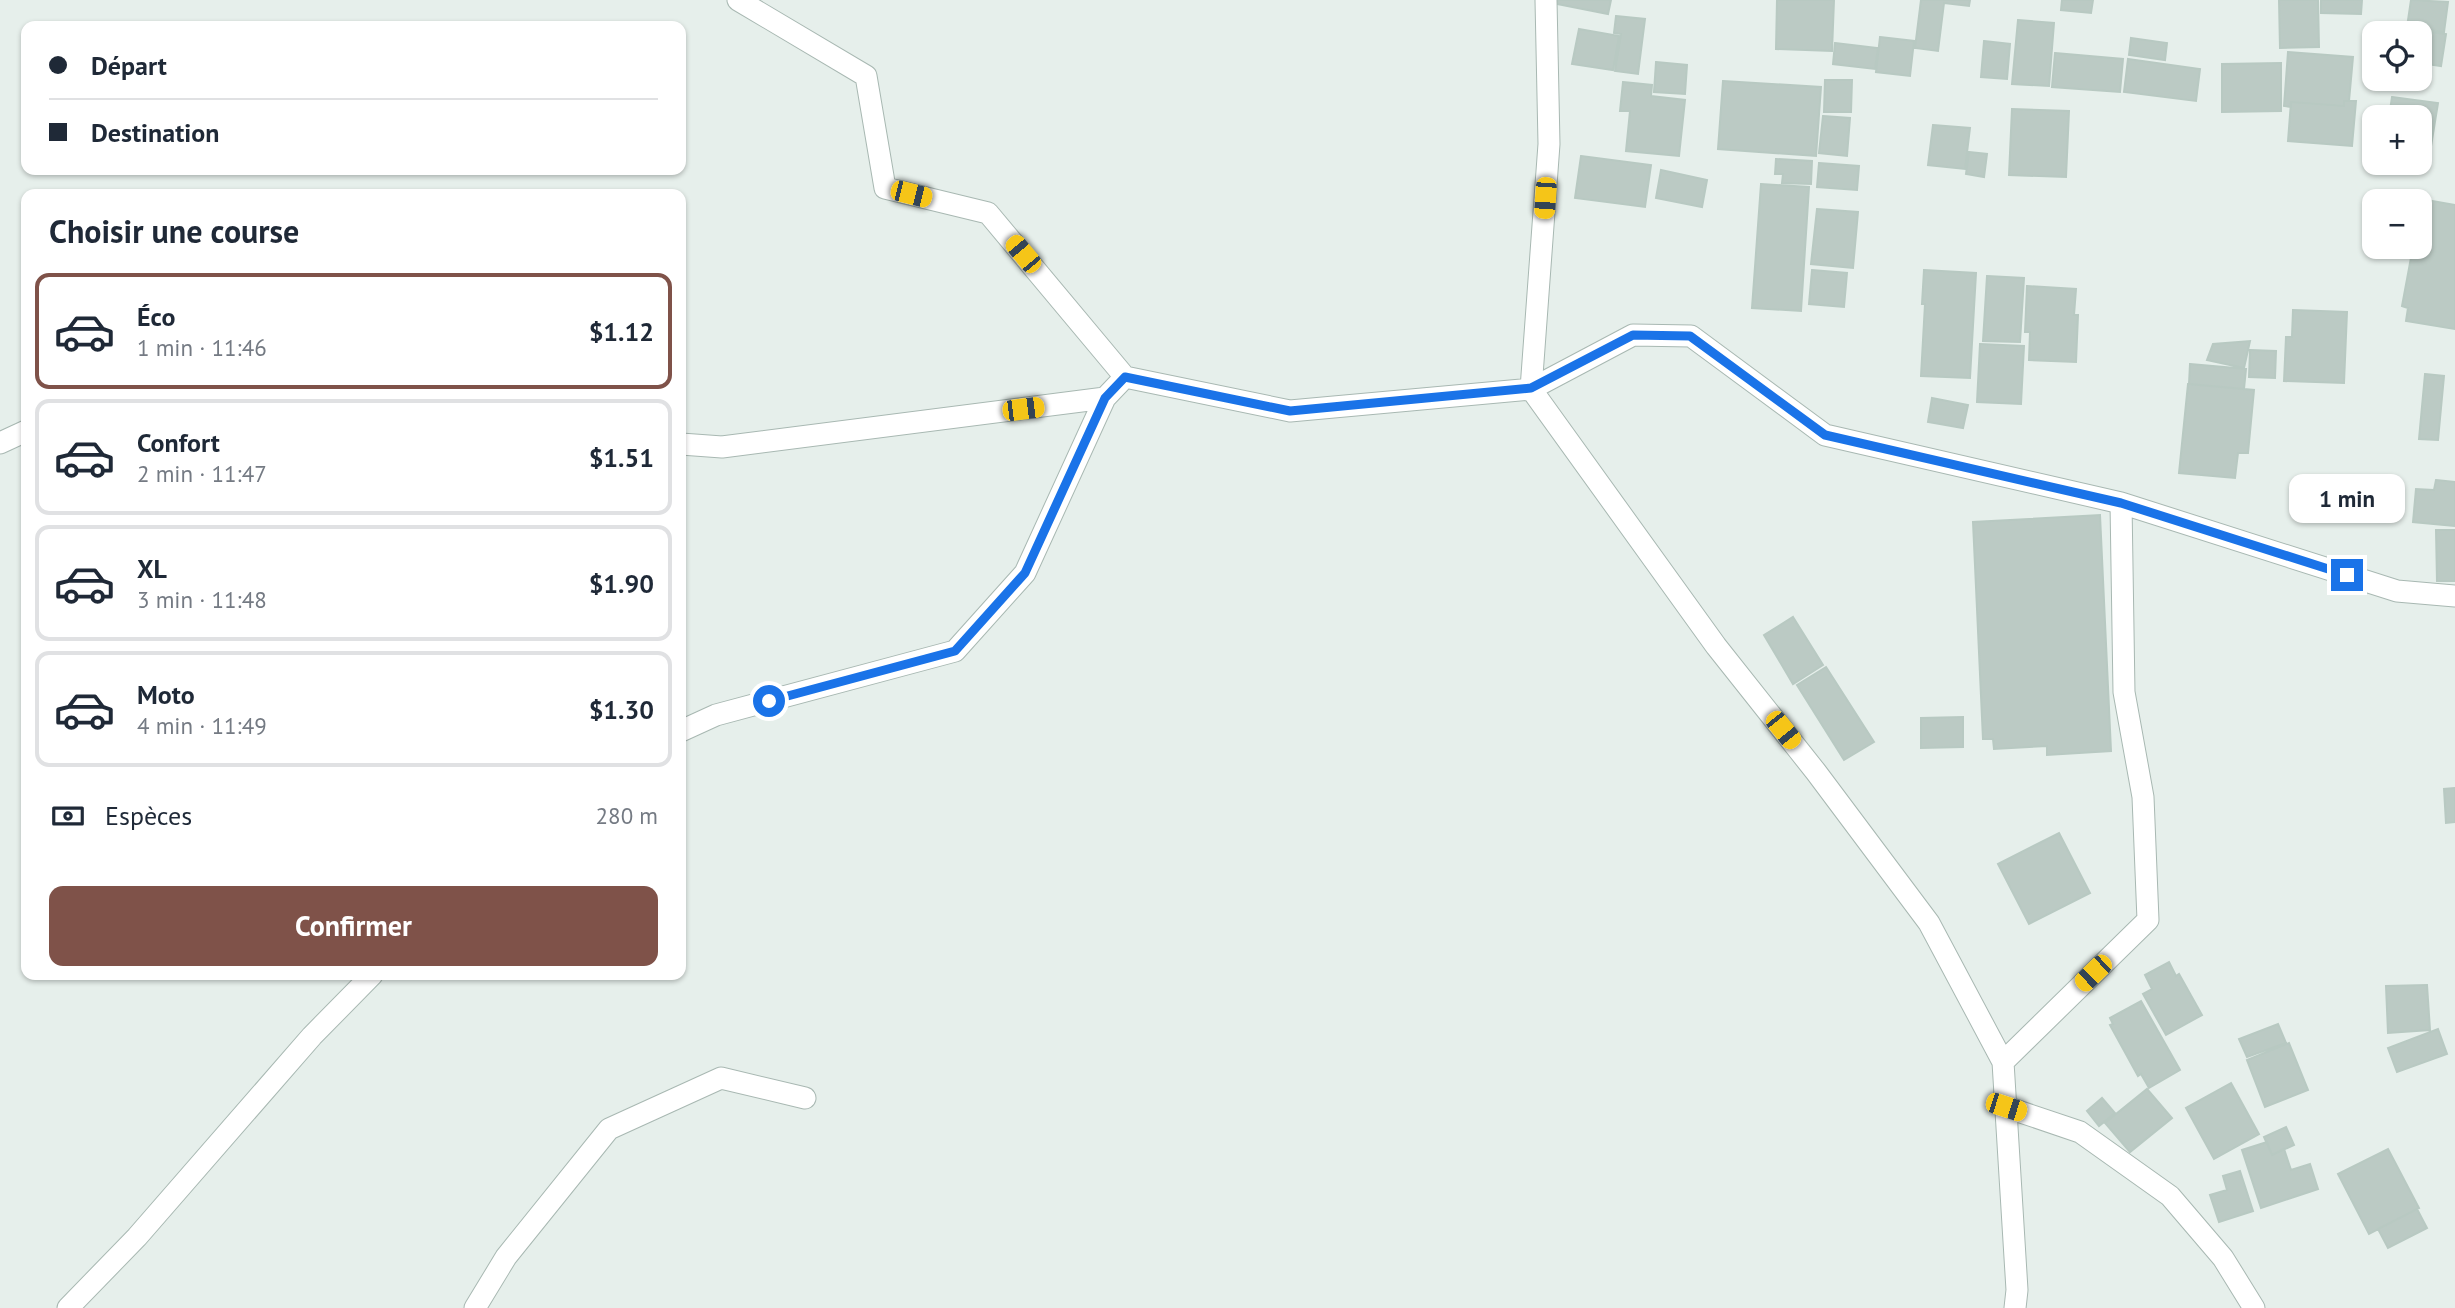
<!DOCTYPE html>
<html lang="fr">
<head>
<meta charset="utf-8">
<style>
  :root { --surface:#fff; --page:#f2f2f3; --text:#1f2937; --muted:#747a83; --line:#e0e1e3; --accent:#7f5249 }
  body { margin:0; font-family:"PT Sans",sans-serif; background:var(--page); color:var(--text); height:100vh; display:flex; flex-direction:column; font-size:26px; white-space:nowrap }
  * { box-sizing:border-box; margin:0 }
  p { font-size:23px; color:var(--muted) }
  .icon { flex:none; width:38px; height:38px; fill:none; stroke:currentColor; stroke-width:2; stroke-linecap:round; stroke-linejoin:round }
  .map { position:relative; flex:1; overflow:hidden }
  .side { position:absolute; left:21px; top:189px; width:665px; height:791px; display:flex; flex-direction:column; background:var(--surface); border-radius:14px; box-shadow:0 2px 5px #0004 }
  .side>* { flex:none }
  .guide { position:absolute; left:21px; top:21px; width:665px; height:154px; border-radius:14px; box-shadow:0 2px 5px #0004; display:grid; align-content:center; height:154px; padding:0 28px; background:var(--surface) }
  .tools { position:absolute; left:2362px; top:21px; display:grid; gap:14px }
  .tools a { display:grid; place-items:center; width:70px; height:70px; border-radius:14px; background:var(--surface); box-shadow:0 2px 5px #0004; font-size:35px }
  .end { position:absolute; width:32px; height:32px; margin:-16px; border:9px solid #1a73e8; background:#fff; box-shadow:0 0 0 4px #fff }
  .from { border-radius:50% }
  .bubble { position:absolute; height:49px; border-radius:14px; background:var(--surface); box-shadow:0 2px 5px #0004; font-size:23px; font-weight:600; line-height:49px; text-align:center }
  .car { position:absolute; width:21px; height:42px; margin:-21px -10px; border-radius:9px; box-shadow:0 0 5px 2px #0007; background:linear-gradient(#f5c518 24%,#345 0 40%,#f5c518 0 76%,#345 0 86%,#f5c518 0) }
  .guide b { display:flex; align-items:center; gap:24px; height:66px; font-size:26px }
  .guide b+b { border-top:2px solid var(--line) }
  .guide i { width:18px; height:18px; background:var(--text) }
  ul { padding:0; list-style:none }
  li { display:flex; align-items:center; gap:21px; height:116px; margin:0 14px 10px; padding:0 14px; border:4px solid var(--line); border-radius:14px }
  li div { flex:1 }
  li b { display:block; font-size:26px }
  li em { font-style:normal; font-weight:600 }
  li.active { border-color:var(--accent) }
  li>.icon { width:63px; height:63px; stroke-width:1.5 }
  h2 { padding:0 28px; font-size:32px; line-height:84px }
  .pay { display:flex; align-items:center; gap:18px; height:77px; padding:0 28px; font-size:26px }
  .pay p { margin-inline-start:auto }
  .action { display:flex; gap:14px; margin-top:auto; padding:14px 28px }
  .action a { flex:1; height:80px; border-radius:14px; background:var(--accent); color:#fff; font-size:28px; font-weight:600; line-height:80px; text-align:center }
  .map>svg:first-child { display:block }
  .building { fill:#bbcac4; stroke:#b8c9c2; stroke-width:2 }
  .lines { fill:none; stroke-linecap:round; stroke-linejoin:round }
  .minor-casing { stroke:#a8b8b2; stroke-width:23 }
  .minor { stroke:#fff; stroke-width:21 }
  .route { stroke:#1a73e8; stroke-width:9 }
</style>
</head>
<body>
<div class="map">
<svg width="2455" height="1308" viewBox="0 0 2455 1308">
  <rect width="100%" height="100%" fill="#e6efeb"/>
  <path class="building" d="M1558,0H1611L1608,14L1557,4Z
    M1777,0H1834L1832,51L1776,49Z
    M1921,0H1970L1969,6L1944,3L1938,51L1915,48Z
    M2062,0H2093L2091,13L2061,10Z
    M2279,0H2318L2319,47L2280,48Z
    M2321,0H2362L2361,14L2321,13Z
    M2411,0L2448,2L2444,32L2407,27Z
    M1616,16L1645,19L1638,74L1615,71L1621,34L1614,33Z
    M2018,20L2054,23L2049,86L2012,84Z
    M1579,29L1619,36L1613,70L1572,64Z
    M2407,29L2446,34L2441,66L2420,63V33H2407Z
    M1880,37L1914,41L1910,76L1876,72Z
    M2131,38L2167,43L2165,60L2129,55Z
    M1984,41L2010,44L2007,79L1981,77Z
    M1835,43L1878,48L1875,69L1833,64Z
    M2288,52L2353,57L2349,101H2344V106L2291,102V107L2284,106Z
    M2055,53L2123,59L2120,92L2052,87Z
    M2128,59L2200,69L2196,101L2124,92Z
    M1656,62L1687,65L1685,94L1654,92Z
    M2281,63V111L2222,112V64Z
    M1825,80H1852L1851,112H1824Z
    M1723,81L1821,87L1816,156L1718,149Z
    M1623,82L1652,85L1651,96L1685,100L1679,156L1626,151L1630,111H1620Z
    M2392,97L2438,103L2428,165L2412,163H2420V117H2389Z
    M2344,101H2356L2352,146L2288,141L2291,102L2344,106Z
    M2012,109L2069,111L2066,177L2009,175Z
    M1823,116L1850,118L1847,156L1819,153Z
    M1933,125L1970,128L1965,169L1928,165Z
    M1969,152L1987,154L1984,177L1966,174Z
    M1581,156L1651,165L1645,207L1575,198Z
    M1776,159L1812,161L1811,184L1782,183L1783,174H1775Z
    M1819,163L1859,166L1857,190L1817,187Z
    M1661,170L1707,180L1702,207L1656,198Z
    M1761,184L1809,187L1801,311L1752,308Z
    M2421,199L2455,205V329L2406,321L2408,308L2402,306L2413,247H2420Z
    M1817,209L1858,212L1853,268L1811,264Z
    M1812,270L1847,273L1844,307L1809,304Z
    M1924,270L1976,273L1970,378L1921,376L1925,304H1922Z
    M1987,276L2024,278L2020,342L1983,341Z
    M2027,286L2076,289L2074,315H2078L2076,362L2029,360L2030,332H2025Z
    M2293,310L2347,312L2344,383L2284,381L2286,337H2292Z
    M2250,341L2244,368L2207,360L2213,344Z
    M1980,344L2024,346L2021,404L1977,402Z
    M2250,350L2276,351L2275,378L2249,377Z
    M2190,364L2246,369L2244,389L2189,384Z
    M2425,374L2444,376L2438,440L2419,439Z
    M2188,384L2254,390L2248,453H2238L2235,478L2179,473Z
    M1932,398L1968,405L1963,428L1928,422Z
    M2436,480L2455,482V526L2413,522L2416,489L2434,490Z
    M2100,515L2111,751L2047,755V746L1994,749L1993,739H1983L1973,522Z
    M2436,530H2455V581H2437Z
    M1793,617L1823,665L1793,684L1764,635Z
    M1826,667L1874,742L1844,760L1797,685Z
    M1963,717V747L1921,748V718Z
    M2455,788V822L2446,823L2444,789Z
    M2059,833L2090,893L2029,924L1998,864Z
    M2169,962L2176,976L2179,974L2202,1015L2166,1035L2143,994L2152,989L2145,975Z
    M2427,985L2430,1030L2388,1033L2386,986Z
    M2141,1001L2180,1070L2149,1088L2141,1074L2138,1076L2110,1025L2113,1024L2110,1018Z
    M2278,1024L2286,1043L2247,1057L2239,1039Z
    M2438,1029L2447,1054L2397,1072L2388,1048Z
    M2289,1043L2308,1090L2265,1107L2247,1060Z
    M2231,1083L2259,1134L2214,1159L2186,1108Z
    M2147,1089L2172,1118L2130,1152L2105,1123Z
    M2102,1098L2115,1113L2099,1126L2087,1111Z
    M2286,1127L2294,1145L2272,1155L2264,1137Z
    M2267,1142L2272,1155L2284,1149L2291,1170L2310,1164L2318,1189L2261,1208L2242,1150Z
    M2388,1149L2419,1208L2369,1234L2338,1174Z
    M2240,1171L2253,1211L2219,1222L2210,1195L2227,1190L2223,1176Z
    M2417,1209L2427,1228L2388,1248L2378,1229Z"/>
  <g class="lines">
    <defs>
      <path id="minor" d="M738,0L866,76L885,188L988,213L1125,377
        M1546,0L1549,144L1531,389L1716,646L1816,772L1929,923L2003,1062L2148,920L2143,797L2124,692L2121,503
        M0,443L26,431
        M681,444L722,447L1105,398
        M681,731L716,715L955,651L1025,573L1105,398L1125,377L1290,411L1531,389L1633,335L1691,336L1825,435L2121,503L2397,591L2455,596
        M2003,1062L2017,1290L2015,1308
        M2006,1107L2080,1132L2170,1196L2223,1258L2254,1308
        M68,1308L137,1237L312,1036L372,975
        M475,1308L506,1257L609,1129L721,1078L805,1098"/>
    </defs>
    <use href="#minor" class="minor-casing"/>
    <use href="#minor" class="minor"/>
  </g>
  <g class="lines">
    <path class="route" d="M769,701L955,651L1025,573L1105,398L1125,377L1290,411L1531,388L1633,335L1690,336L1825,435L2121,503L2347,575"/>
  </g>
</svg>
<div class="tools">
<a><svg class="icon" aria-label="locate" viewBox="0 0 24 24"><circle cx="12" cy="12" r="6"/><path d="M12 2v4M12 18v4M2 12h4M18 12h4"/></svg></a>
<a>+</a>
<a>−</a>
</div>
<i class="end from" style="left:769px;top:701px"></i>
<i class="end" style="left:2347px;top:575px"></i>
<div class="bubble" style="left:2289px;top:474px;width:116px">1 min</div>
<i class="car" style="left:911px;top:194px;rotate:104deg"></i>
<i class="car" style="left:1545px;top:198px;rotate:184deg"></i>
<i class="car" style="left:1023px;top:254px;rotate:320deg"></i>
<i class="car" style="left:1023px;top:409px;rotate:83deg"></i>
<i class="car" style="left:1783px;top:730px;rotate:141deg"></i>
<i class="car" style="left:2093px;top:973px;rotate:226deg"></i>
<i class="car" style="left:2006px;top:1107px;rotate:108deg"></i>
<div class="guide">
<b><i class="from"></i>Départ</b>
<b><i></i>Destination</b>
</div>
<section class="side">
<h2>Choisir une course</h2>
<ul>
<li class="active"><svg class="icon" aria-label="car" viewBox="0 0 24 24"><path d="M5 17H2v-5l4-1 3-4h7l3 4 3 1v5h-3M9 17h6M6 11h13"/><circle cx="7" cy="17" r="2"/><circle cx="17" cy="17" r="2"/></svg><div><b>Éco</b><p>1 min · 11:46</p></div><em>$1.12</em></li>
<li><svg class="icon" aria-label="car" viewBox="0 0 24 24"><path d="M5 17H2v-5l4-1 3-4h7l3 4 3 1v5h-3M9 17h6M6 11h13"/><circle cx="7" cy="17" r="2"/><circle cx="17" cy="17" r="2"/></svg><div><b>Confort</b><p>2 min · 11:47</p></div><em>$1.51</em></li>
<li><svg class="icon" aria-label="car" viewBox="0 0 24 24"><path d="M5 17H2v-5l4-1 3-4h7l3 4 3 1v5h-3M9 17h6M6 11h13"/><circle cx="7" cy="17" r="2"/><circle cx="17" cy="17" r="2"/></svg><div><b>XL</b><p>3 min · 11:48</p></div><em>$1.90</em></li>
<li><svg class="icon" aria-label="car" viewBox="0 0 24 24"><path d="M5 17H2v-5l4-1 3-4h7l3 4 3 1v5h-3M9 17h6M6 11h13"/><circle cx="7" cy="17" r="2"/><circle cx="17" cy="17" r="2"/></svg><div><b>Moto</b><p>4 min · 11:49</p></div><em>$1.30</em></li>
</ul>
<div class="pay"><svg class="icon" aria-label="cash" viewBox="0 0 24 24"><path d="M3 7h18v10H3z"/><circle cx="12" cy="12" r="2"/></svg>Espèces<p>280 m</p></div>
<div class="action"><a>Confirmer</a></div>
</section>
</div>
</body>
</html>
